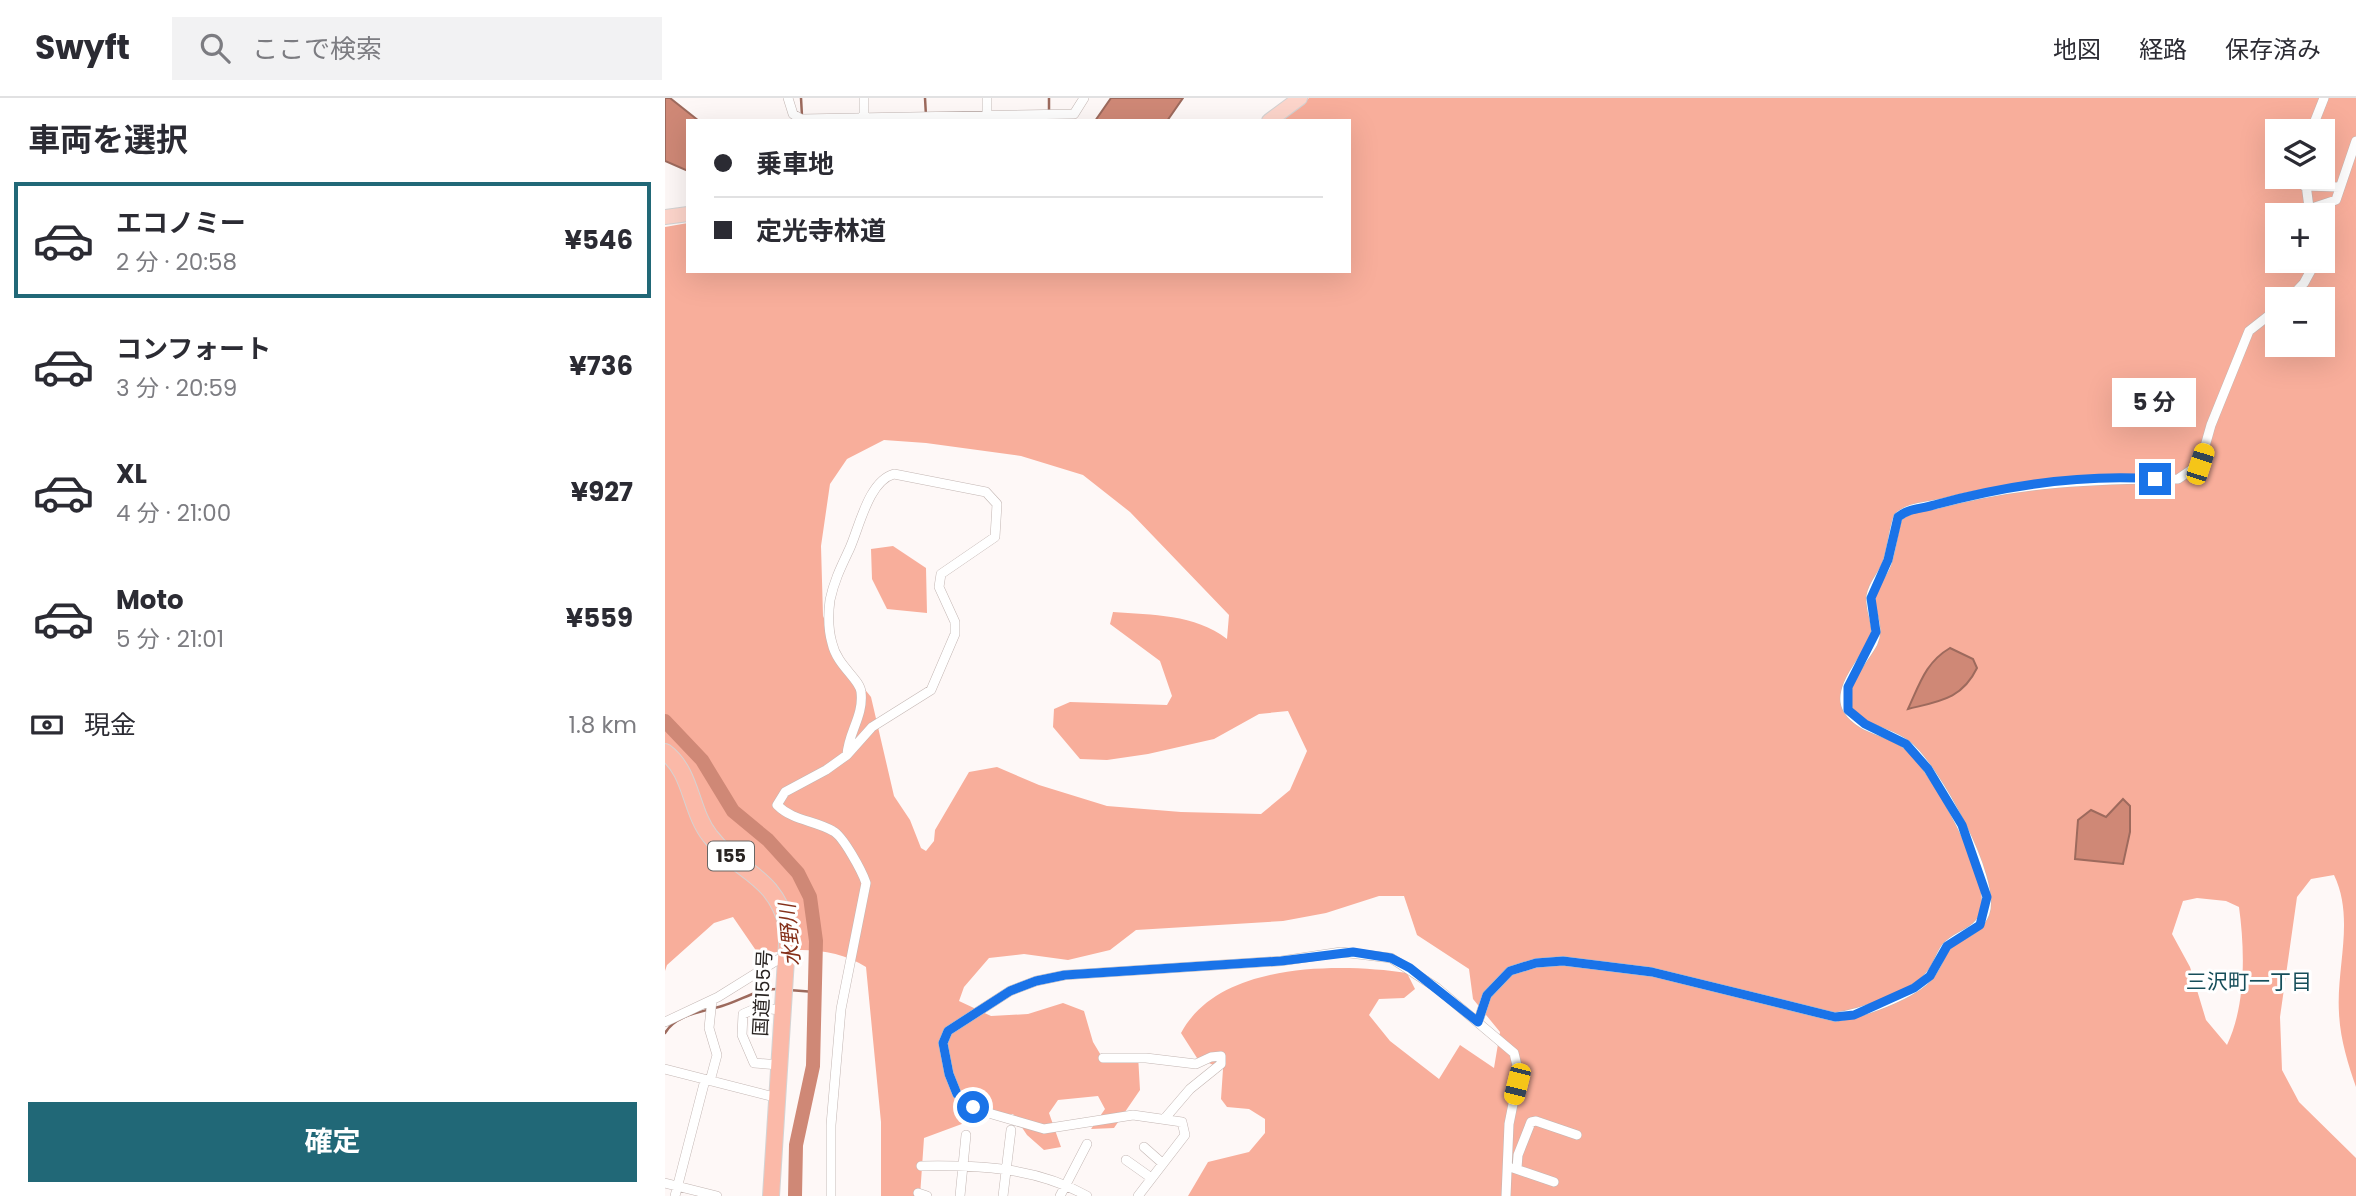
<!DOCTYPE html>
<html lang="ja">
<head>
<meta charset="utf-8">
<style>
  :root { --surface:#fff; --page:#f2f2f3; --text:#2b2b33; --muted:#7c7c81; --line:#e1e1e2; --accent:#216877 }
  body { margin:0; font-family:Poppins,"Noto Sans JP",sans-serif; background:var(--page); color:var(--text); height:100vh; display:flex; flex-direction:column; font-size:26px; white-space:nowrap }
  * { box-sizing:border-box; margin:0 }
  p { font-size:23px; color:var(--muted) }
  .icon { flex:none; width:38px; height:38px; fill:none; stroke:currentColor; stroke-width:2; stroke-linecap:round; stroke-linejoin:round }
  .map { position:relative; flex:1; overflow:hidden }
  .sheet { display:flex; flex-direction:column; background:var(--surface); width:665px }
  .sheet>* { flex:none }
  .banner { position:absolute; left:21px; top:21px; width:665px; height:154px; border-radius:0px; box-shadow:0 7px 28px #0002; display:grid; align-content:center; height:154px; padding:0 28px; background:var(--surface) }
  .buttons { position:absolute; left:1600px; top:21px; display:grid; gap:14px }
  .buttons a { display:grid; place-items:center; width:70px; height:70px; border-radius:0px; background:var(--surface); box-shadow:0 7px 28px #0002; font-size:35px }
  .end { position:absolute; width:32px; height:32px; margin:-16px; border:9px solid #1a73e8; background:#fff; box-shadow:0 0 0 4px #fff }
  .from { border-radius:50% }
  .bubble { position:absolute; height:49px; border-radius:0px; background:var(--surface); box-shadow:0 7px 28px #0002; font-size:23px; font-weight:700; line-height:49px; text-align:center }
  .car { position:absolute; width:21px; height:42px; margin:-21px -10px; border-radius:9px; box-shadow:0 0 5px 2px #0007; background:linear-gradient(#f5c518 24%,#345 0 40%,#f5c518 0 76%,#345 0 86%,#f5c518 0) }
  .banner b { display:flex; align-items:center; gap:24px; height:66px; font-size:26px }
  .banner b+b { border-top:2px solid var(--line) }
  .banner i { width:18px; height:18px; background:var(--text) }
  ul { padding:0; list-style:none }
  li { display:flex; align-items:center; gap:21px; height:116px; margin:0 14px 10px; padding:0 14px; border:4px solid transparent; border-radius:0px }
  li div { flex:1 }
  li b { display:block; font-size:26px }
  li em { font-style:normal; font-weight:700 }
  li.current { border-color:var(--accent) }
  li>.icon { width:63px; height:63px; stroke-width:1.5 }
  h2 { padding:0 28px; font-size:32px; line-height:84px }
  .pay { display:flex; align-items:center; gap:18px; height:77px; padding:0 28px; font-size:26px }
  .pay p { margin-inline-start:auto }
  .button { display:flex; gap:14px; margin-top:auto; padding:14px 28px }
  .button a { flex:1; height:80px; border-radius:0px; background:var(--accent); color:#fff; font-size:28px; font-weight:700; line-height:80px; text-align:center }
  header { display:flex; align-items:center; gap:42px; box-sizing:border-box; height:98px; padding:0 35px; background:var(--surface); border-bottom:2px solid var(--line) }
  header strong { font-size:33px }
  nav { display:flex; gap:38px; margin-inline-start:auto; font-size:24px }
  .search { width:490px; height:63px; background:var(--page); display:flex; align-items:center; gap:18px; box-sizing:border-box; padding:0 24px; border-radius:0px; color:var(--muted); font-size:26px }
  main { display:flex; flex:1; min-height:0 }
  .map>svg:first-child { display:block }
  .forest { fill:#f8ae9b; fill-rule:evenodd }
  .water { fill:#cf8876; stroke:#9d6a5d; stroke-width:2 }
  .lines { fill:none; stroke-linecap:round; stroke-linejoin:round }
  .stream { stroke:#9d6a5d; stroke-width:2.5 }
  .river { stroke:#cf8876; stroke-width:14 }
  .street-casing { stroke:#c3b6b3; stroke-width:10 }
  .primary-casing { stroke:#d4d3d3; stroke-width:16 }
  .highway-casing { stroke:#d4d3d3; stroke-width:18 }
  .street { stroke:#fff; stroke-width:9 }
  .primary { stroke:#fdd5cb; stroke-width:14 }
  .highway { stroke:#fbb9a8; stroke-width:16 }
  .route { stroke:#1a73e8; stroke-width:9 }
  .labels { text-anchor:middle; stroke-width:6; stroke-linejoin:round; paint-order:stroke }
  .shield { fill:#fff; stroke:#696664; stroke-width:2 }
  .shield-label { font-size:18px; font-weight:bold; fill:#292422 }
  .street-label { font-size:19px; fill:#292422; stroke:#fff }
  .water-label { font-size:21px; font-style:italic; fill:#85311b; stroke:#fff }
  .neighbourhood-label { font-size:21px; fill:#164e5a; stroke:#fff }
</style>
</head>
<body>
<header>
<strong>Swyft</strong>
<div class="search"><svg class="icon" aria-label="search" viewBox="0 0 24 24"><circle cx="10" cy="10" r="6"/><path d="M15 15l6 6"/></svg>ここで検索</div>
<nav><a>地図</a><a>経路</a><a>保存済み</a></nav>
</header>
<main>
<section class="sheet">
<h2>車両を選択</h2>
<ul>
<li class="current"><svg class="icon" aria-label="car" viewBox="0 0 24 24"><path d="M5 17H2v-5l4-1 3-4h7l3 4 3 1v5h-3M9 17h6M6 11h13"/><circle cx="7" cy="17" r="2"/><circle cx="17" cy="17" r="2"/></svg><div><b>エコノミー</b><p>2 分 · 20:58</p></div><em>¥546</em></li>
<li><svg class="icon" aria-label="car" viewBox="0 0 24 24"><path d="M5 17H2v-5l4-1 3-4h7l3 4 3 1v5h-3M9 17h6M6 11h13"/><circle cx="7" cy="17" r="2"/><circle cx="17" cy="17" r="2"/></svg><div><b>コンフォート</b><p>3 分 · 20:59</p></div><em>¥736</em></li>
<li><svg class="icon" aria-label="car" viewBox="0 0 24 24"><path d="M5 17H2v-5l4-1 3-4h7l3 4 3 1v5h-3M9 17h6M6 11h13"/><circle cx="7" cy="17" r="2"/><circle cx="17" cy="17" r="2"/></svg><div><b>XL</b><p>4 分 · 21:00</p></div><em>¥927</em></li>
<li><svg class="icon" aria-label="car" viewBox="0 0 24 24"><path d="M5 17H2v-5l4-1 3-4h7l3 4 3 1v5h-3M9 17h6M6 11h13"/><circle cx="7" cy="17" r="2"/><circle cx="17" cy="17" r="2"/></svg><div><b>Moto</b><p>5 分 · 21:01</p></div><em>¥559</em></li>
</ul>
<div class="pay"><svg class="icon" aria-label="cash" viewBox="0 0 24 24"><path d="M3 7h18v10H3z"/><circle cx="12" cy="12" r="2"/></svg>現金<p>1.8 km</p></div>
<div class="button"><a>確定</a></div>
</section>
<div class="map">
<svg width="1691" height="1098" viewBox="0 0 1691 1098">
  <rect width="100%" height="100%" fill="#fef8f7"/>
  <path class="forest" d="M644,0H1691V989C1683,966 1675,940 1674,915C1671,869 1690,821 1669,777L1646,781L1632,799L1615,919L1617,972L1634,1004L1691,1060V1098H523L543,1064L584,1054L600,1035V1021L584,1011L562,1009L556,1001L558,971L532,960L516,935C554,864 673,865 742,875L750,891L739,900L714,901L704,917L725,943L774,981L795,947L829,970L835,934L808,901L804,871L752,837L739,798H714L661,815L618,823L471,832L445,852L403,862L359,856L324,860L299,889L294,903L326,918L363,916L398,905L419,913L428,944L437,959L473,957L475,992L449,1030L426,1031L440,1011L433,998L393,1002L384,1015L396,1049L379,1052L362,1037L348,1016L313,1020L259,1040L255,1098H216V1024L201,869C182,856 154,851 131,852C117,852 105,857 92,854L68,819L49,825L2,867L0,873V129L23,125V173H684V23H617ZM1612,33H1657V79H1612ZM1612,117H1657V163H1612ZM1612,201H1657V247H1612ZM219,342L261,345L356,358L418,377L465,414L564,517L562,541C530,516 487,517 448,514L445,526L495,563L507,598L502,607L405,604L389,611L388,629L415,661L442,662L483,656L549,641L594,616L623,613L642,653L625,692L596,716L516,714L442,708L374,687L332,669L304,674L270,732L269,743L261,753L256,750L245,722L229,698L206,599L178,564L158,518L156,448L165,386L182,361ZM1532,800L1561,803L1574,809C1580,853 1581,907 1562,947L1541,922L1525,869L1507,836L1518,803Z
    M228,448L261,470L262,515L222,511L207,481L206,451Z"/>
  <path class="water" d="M0,0H5L34,23H23V73L0,63Z
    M446,0H518L502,23H430Z
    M1285,550L1308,561L1312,570C1297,601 1275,603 1243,611C1255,585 1261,564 1285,550Z
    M1458,701L1465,708V734L1458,766L1410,761L1413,722L1426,712L1441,719Z"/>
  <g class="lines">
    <path class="stream" d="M136,0L137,18
      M260,0L261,18
      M384,0V23
      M124,892L150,894
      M0,935C11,916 38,914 57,908C78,902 92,890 114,891"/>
    <path class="river" d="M0,623L37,662L68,713L103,742L133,775L145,799L151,843L148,968L131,1047L130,1098"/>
    <defs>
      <path id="street" d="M123,0L128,16L136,21L409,16L419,0
        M199,0V23
        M322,0V23
        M1646,33L1659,0
        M1640,79L1645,117
        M1639,88L1674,89
        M1644,111L1671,102L1691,43
        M1624,201L1639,185L1651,163
        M0,924L53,899L114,861H120
        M813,924L822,897L845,873L871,865L898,863L987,874L1170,919C1195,916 1249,897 1265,877C1272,869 1275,857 1281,849C1294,835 1312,836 1320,815C1332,782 1270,669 1242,647C1225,633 1195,632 1183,612C1170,592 1200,561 1208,545C1216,528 1204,515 1206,498C1208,485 1218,477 1222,465C1227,450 1228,434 1233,419C1244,409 1259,409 1273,406C1355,384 1430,381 1513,381L1535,366L1546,327L1584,233L1612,211
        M438,960H481L531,966L546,959L556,958V966L525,991L501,1019
        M115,967L89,965L77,937L78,916L92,910L118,912
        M0,971L113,1000
        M45,983L52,957L44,930L47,902
        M479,1049L496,1064
        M461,1062L485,1079
        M256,1068C313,1067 371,1069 422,1098
        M848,1070L889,1084
        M852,1070L853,1057L866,1024L871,1023L912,1037
        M0,1085L52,1098
        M253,1095L262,1098
        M10,1098L40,982
        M166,1098V1027L176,911L201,785C197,773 178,738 168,733C149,722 128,723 112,707L120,694L161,672L182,657L207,629L266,592L290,536V524L274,489L276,476L330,439L332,406L321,394L229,376C203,383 194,431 184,452C176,469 169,483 165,502C163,517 163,531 167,545C172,568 195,581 196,594C199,618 183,635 182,657
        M295,1098L301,1037
        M338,1098L346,1032
        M395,1098L422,1046
        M473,1098L520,1037L517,1024L468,1017L379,1031L313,1012L299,1005L292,996L284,976L278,945L283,933L345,893L371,883L400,877L616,863L676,854L726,860L772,890L849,955L854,976L844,1026L841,1098"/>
      <path id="primary" d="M604,23L635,0
        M0,119L23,116"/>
      <path id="highway" d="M0,654C27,674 25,713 45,738C74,776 109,775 123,830L106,1098"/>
    </defs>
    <use href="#street" class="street-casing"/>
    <use href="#primary" class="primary-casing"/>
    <use href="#highway" class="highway-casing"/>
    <use href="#street" class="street"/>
    <use href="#primary" class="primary"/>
    <use href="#highway" class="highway"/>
  </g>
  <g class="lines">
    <path class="route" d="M308,1009L292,996L284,976L278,945L283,933L345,893L371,883L400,877L616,863L688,854L726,860L745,870L813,924L822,897L845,873L871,865L898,863L987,874L1170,919L1189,917L1249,890L1265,878L1282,848L1315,827L1322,799L1297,727L1263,671L1241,646L1200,626L1183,612V589L1211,534L1206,500L1223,462L1233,419C1244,410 1256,411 1269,407C1339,388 1416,376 1490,381"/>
  </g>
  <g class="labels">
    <rect class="shield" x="43" y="743.5" width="46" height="29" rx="5"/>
    <g class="shield-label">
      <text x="66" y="764">155</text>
    </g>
    <g class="street-label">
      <text transform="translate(97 895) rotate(-87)" y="7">国道155号</text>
    </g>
    <g class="water-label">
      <text transform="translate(125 837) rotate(-95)" y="7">水野川</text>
    </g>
    <g class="neighbourhood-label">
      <text x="1584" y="891">三沢町一丁目</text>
    </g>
  </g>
</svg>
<div class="buttons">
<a><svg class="icon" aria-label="layers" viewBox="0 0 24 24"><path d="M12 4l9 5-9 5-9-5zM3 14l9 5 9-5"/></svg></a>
<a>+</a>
<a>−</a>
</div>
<i class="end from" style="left:308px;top:1009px"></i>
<i class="end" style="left:1490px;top:381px"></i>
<div class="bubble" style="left:1447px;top:280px;width:84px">5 分</div>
<i class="car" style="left:1535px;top:366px;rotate:18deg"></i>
<i class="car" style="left:852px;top:986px;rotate:194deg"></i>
<div class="banner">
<b><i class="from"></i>乗車地</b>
<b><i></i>定光寺林道</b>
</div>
</div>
</main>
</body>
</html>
